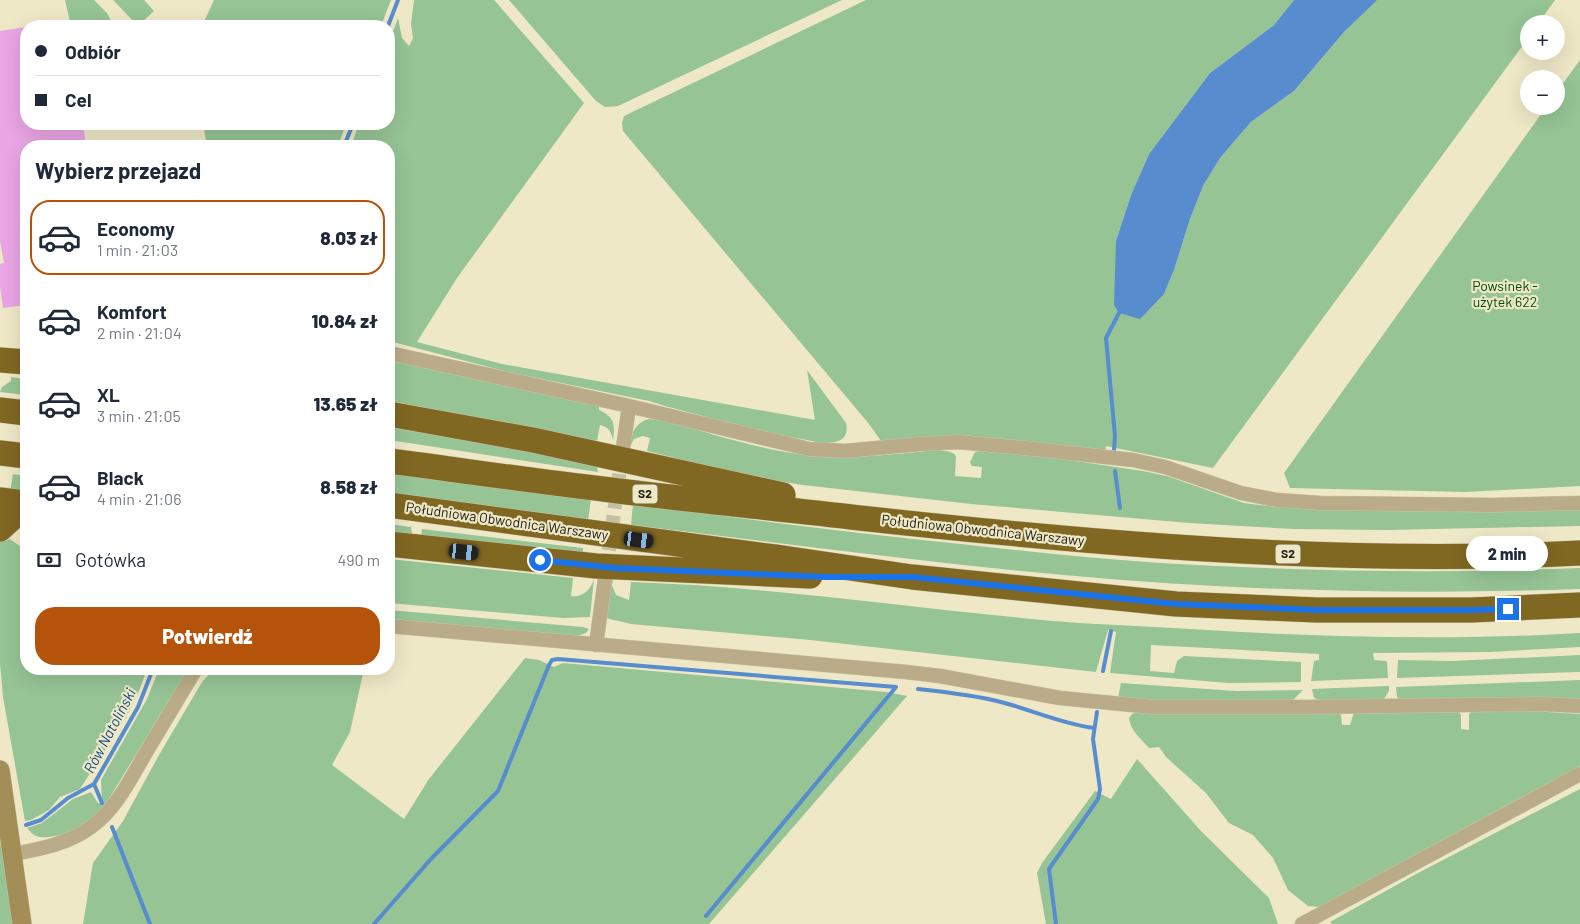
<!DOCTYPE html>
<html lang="pl">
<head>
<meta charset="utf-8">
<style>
  :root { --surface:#fff; --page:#f2f2f3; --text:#1f2937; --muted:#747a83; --line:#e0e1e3; --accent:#b45309 }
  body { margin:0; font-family:Barlow,sans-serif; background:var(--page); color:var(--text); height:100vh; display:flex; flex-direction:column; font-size:19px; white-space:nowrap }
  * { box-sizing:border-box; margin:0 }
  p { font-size:16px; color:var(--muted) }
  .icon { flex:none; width:28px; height:28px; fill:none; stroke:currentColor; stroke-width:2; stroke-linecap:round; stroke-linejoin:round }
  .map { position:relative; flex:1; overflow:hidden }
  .details { position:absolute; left:20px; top:140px; width:375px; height:535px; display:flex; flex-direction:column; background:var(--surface); border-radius:20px; box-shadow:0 5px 20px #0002 }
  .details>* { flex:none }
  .banner { position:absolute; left:20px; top:20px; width:375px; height:110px; border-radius:20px; box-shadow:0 5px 20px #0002; display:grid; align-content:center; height:110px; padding:0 15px; background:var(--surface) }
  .controls { position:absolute; left:1520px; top:15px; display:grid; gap:10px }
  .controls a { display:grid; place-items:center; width:45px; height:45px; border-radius:50%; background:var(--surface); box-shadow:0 5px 20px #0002; font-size:25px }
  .end { position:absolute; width:22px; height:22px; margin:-11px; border:6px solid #1a73e8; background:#fff; box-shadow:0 0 0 2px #fff }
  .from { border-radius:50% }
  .bubble { position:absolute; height:35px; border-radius:18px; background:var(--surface); box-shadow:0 5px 20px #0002; font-size:16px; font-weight:800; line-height:35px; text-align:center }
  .car { position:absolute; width:15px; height:30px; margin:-15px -8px; border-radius:6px; box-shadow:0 0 4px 1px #0007; background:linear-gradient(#222 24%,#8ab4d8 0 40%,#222 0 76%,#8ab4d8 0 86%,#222 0) }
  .banner b { display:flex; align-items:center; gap:18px; height:48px; font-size:19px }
  .banner b+b { border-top:1px solid var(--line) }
  .banner i { width:12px; height:12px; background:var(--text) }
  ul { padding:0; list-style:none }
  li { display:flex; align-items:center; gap:15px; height:75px; margin:0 10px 8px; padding:0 5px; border:2px solid transparent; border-radius:20px }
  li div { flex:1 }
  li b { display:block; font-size:19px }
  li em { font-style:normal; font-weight:800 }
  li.selected { border-color:var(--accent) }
  li>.icon { width:45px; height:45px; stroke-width:1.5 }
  h2 { padding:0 15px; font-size:22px; line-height:60px }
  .pay { display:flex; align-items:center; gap:12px; height:55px; padding:0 15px; font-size:19px }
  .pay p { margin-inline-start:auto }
  .cta { display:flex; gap:10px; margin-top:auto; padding:10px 15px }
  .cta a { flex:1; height:58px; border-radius:20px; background:var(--accent); color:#fff; font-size:20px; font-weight:800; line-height:58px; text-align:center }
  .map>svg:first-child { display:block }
  .green { fill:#96c495 }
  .water { fill:#578cce }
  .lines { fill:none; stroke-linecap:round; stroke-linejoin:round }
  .stream { stroke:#578cce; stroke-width:4 }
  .building { fill:#e9a5e4 }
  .street-tunnel { stroke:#c6c0a3; stroke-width:14; stroke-dasharray:14 7; stroke-linecap:butt }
  .street-casing { stroke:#cac4a7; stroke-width:15 }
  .secondary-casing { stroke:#cac4a7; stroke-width:20 }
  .highway-casing { stroke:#cac4a7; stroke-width:26 }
  .street { stroke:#baac88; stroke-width:14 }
  .secondary { stroke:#a48e57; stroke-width:19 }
  .highway { stroke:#806722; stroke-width:25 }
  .route { stroke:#1a73e8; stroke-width:6 }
  .labels { text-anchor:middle; stroke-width:4.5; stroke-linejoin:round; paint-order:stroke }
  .shield { fill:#efe8c7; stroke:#605c4a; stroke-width:1 }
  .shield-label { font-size:12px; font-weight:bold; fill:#232014 }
  .park-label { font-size:14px; fill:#014c0d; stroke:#efe8c7 }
  .street-label { font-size:14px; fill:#232014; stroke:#efe8c7 }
  .water-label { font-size:15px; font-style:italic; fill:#134a86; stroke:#efe8c7 }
</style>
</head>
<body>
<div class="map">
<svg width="1580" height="924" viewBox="0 0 1580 924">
  <rect width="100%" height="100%" fill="#efe8c7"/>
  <path class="green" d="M65,0H94L107,13L114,26H71Z
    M113,0H144L154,11L138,26Z
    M214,0H391L381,26H202Z
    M414,0H494L584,103L457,278L417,342L502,364L815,420L807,370L846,423C848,430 846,439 838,441C828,445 817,442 807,440C759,433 712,418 665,406L649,401L508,372L389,341V146H351L359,124H389V43L398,18L402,38L409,46L413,38L411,24Z
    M509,0H842L618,106L605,107L596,101Z
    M866,0H1294L1274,25L1210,73L1149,154L1131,195L1116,241L1164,294L1174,270L1190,219L1203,186L1220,158L1251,122L1294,91L1344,32L1374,1L1377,0H1555L1538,24H1529V37L1213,468L1106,446L1105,452L881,441L869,424L623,131L622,123L624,116Z
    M1580,60V486L1465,492L1290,488L1284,473L1547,106H1556V93Z
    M203,124H346L338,146H207Z
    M397,359L599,406V410C615,417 615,425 613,441C612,433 609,427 600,425L597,441L389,401V364Z
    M11,377L26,379V395L0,392L2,387L11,381Z
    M649,419L664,421C708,432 753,448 798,454C844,461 893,454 939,450C946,451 952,451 956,456L955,476L981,478L982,467L972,466L970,462L975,452L980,451L1055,458L1143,471L1167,476L1244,503L1275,507L1354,510L1459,511L1580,508V526L1387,530L1294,529L1189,523L971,504L803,485L752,477L647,451L650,438L643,436L634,439L629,449C631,435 634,423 649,419Z
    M389,427L596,463L598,472L389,440Z
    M389,472L591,499L588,521L389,494Z
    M13,474L26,476V494L10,492Z
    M633,504C745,519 857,534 970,545C1033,552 1097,559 1160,563C1300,571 1440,574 1580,568V589C1408,595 1236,591 1064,575C919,562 775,542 631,525Z
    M389,524L411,527L412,533L421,537L422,529L583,548V555L389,536Z
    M1,539L5,541L10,539L24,549L25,552L23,578L26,579V669H147L139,691L126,717L80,789L60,797L49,810L42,814L31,820L25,821L3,697L0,663V541Z
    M389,559L573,578L571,596C583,598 591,589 594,579L590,617L563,618L389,603Z
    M611,580H613L612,585L616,595L629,600L631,582C781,587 929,611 1078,623C1110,625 1142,626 1174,628C1309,637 1445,641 1580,633V647L1490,652L1373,653L1374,660L1386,661L1387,662L1388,678L1311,681L1314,661L1319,660V654L1151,645L1150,671L1174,673L1177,661L1184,656L1301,662V682L1228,683L1110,673L1116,632L1108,630L1096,672L810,640L631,624L606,618Z
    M389,610L583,627L589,629L586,633L574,637L389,620Z
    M1580,655V672L1397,678L1398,660L1452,661Z
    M525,658L539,660L554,667L563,663L886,692L907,696L709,924H83L93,863L123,821L159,755L202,682L214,669H364L350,732L332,765L404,819L429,779Z
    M159,669H188L107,802C100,810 94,819 85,824C75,831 48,841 36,836C33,835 30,831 27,828L42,823L73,799L91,792L98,803H102L101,780L147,699Z
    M1580,680V699L1401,700L1397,697L1396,687Z
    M1121,683L1236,691L1303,690L1293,700L1178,702L1118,698Z
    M1389,686V691L1384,699L1320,700L1314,698L1312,689Z
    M1515,710L1580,714V766L1320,907L1308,906L1288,890L1273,858L1253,835L1229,823L1206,793L1166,757L1159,747L1149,748C1141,739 1130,730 1129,718L1132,714L1138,712L1173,714L1339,713L1341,715L1342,725H1350L1354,712L1458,711L1461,715V729L1469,730V714L1471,712Z
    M1137,759L1201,831L1269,898L1278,924H1046L1037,873L1042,863L1095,791L1111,799Z
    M1580,789V924H1332L1330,922L1418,873Z
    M0,839L14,924H0Z"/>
  <path class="water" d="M1294,0H1377L1344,32L1294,91L1251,122L1220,158L1203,186L1190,219L1174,270L1164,294L1140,319L1119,313L1114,305L1116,241L1131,195L1149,154L1210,73L1274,25Z"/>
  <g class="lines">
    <path class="stream" d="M388,26L398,0
      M344,146L353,124
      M1114,450L1115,436L1106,338L1119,313
      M1115,471L1120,508
      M1103,671L1111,631
      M918,689C946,692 974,695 1001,702C1032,710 1062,724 1094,728
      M94,784L102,803
      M26,825L41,820L68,798L94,784L138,707L153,669
      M112,827L150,924
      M374,924L430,860L498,791L549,665L552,660L558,659L896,687L706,916
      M1056,924L1049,869L1098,799L1100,789L1093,739L1097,712"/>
  </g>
  <path class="building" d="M26,27V124H83L86,146H26V305L3,308L0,287V264L4,263L0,241V31Z"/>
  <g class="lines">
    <path class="street-tunnel" d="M606,571L622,454"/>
    <defs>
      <path id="street" d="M389,353L629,406L809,449L845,451L920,444L958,442L1034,449L1133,460L1165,467L1241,493L1277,500L1320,503L1491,505L1580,503
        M623,448L629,406
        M389,626L906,672L940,676L1060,698L1153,707H1306L1543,704L1580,706
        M596,645L605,579
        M13,854C40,849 68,844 91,827C116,809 130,780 145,754C162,726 179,697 196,669
        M1302,924L1580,774"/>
      <path id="secondary" d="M0,770L22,924"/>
      <path id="highway" d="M0,360L26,362
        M0,410L26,413
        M389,414L533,440L783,495
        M0,453L26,456
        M389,461C460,470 532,481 603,489C689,500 775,508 860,518C1099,544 1339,565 1580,553
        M0,500L26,503
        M389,505L775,557L912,577L1176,604L1316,610H1472L1580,605
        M0,529L14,516L26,511
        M389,544L596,566L810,576"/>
    </defs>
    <use href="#street" class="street-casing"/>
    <use href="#secondary" class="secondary-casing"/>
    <use href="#highway" class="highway-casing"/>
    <use href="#street" class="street"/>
    <use href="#secondary" class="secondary"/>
    <use href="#highway" class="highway"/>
  </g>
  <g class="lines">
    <path class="route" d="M540,560L615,568L825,577H912L1176,604L1316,610H1472L1508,609"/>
  </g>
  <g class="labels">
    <g class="shield">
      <rect x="632.5" y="484.5" width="25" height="19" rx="4"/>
      <rect x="1275.5" y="544.5" width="25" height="19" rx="4"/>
    </g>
    <g class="shield-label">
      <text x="645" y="498">S2</text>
      <text x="1288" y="558">S2</text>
    </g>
    <g class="park-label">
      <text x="1505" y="291">Powsinek -<tspan x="1505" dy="16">użytek 622</tspan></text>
    </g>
    <g class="street-label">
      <text transform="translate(507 521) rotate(8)" y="5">Południowa Obwodnica Warszawy</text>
      <text transform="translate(983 530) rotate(6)" y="5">Południowa Obwodnica Warszawy</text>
    </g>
    <g class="water-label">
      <text transform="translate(110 731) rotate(-62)" y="5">Rów Natoliński</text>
    </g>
  </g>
</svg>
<div class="controls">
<a>+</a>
<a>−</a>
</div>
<i class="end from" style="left:540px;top:560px"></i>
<i class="end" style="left:1508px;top:609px"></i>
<div class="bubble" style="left:1466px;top:536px;width:82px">2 min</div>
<i class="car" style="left:639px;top:540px;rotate:97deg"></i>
<i class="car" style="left:464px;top:552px;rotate:96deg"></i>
<div class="banner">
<b><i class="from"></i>Odbiór</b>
<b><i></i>Cel</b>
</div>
<section class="details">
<h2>Wybierz przejazd</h2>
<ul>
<li class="selected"><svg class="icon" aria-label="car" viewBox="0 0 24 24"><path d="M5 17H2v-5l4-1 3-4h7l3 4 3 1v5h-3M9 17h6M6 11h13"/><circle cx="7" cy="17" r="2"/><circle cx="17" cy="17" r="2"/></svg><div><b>Economy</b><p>1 min · 21:03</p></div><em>8.03 zł</em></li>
<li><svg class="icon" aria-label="car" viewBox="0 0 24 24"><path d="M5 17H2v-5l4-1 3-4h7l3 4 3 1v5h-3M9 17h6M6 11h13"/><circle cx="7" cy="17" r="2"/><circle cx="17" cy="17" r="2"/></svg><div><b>Komfort</b><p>2 min · 21:04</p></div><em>10.84 zł</em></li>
<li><svg class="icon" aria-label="car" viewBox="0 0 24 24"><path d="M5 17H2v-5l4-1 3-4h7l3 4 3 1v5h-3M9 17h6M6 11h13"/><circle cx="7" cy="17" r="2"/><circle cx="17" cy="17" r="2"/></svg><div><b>XL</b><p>3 min · 21:05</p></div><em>13.65 zł</em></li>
<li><svg class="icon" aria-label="car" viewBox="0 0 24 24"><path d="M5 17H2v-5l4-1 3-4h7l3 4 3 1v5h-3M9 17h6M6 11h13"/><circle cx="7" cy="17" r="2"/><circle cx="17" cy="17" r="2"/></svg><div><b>Black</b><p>4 min · 21:06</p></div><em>8.58 zł</em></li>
</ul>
<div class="pay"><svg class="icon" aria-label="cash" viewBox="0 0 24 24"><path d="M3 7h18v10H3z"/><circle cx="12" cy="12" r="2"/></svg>Gotówka<p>490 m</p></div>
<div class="cta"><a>Potwierdź</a></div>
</section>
</div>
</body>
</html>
